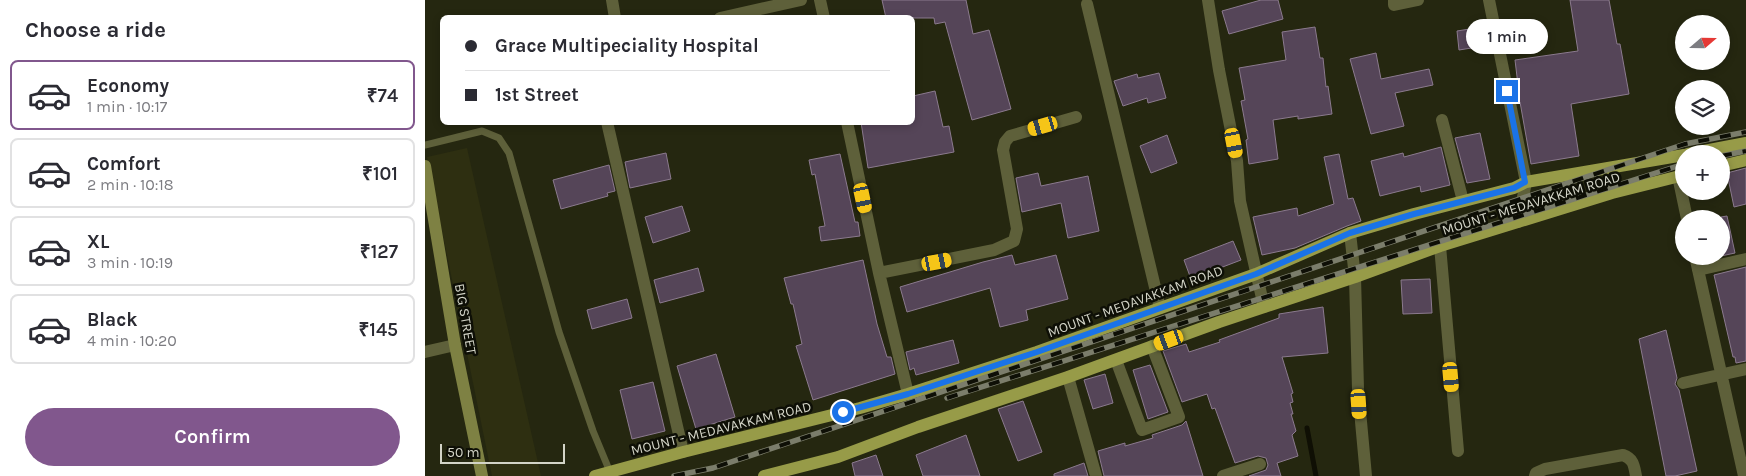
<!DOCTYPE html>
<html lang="en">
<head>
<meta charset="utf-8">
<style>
  :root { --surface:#fff; --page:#f7f7f7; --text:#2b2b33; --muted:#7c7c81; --line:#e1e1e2; --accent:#81578d }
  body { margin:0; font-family:Karla,sans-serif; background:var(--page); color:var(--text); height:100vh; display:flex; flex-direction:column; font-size:19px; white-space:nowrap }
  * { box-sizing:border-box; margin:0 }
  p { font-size:16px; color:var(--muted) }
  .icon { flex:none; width:28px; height:28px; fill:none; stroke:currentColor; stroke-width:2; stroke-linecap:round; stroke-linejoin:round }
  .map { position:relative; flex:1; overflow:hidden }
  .panel { display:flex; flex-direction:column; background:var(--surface); width:425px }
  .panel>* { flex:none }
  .hud { position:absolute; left:15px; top:15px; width:475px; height:110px; border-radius:8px; box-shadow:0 2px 8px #0003; display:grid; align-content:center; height:110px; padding:0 25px; background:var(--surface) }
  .needle { width:32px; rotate:70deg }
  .buttons { position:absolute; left:1250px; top:15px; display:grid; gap:10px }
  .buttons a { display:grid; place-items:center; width:55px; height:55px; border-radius:50%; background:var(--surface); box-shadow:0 2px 8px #0003; font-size:25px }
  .scale { position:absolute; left:15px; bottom:12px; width:125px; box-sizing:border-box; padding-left:5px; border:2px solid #d3d4c7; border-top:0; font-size:14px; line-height:18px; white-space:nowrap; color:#d3d4c7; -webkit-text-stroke:4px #0e0f06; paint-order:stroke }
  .end { position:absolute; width:22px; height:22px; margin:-11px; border:6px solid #1a73e8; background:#fff; box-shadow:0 0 0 2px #fff }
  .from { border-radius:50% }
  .bubble { position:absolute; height:35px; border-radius:18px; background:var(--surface); box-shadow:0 2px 8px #0003; font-size:16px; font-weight:600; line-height:35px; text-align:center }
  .car { position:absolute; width:15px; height:30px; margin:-15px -8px; border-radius:6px; box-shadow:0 0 4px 1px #0007; background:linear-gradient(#f5c518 24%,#345 0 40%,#f5c518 0 76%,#345 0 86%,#f5c518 0) }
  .hud b { display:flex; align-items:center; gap:18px; height:48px; font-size:19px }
  .hud b+b { border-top:1px solid var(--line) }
  .hud i { width:12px; height:12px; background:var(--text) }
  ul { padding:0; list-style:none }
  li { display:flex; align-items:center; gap:15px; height:70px; margin:0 10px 8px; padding:0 15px; border:2px solid var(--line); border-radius:8px }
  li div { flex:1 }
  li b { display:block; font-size:19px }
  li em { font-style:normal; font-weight:600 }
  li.selected { border-color:var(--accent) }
  li>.icon { width:45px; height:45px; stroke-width:1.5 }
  h2 { padding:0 25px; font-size:22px; line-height:60px }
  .cta { display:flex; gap:10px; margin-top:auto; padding:10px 25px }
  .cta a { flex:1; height:58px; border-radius:30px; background:var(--accent); color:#fff; font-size:20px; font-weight:600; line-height:58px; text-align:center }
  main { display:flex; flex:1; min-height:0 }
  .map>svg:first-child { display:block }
  .built { fill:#2e2f11 }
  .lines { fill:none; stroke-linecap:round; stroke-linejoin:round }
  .stream { stroke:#0f0f04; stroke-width:5 }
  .building { fill:#554558; stroke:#8b7a8e }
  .lane { stroke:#5e603a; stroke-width:7 }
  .street { stroke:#5e603a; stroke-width:12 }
  .secondary { stroke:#7e8143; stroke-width:12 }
  .primary { stroke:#979b48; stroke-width:12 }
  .rail-casing { stroke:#7b7d6b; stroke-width:5.5 }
  .rail { stroke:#0e0f06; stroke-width:4; stroke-dasharray:11; stroke-linecap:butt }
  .route { stroke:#1a73e8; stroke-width:6 }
  .labels { text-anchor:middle; stroke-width:5; stroke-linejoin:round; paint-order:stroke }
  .street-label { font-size:14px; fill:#d3d4c7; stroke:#0e0f06 }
</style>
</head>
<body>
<main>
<section class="panel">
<h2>Choose a ride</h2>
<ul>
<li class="selected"><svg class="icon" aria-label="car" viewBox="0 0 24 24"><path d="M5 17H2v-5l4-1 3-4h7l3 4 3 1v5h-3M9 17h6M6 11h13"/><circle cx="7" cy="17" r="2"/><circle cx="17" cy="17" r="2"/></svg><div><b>Economy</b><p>1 min · 10:17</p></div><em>₹74</em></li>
<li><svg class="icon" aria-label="car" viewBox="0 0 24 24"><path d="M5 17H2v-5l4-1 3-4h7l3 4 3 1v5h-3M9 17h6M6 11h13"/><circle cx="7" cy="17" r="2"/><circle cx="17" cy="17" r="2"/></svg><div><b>Comfort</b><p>2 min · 10:18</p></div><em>₹101</em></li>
<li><svg class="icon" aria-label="car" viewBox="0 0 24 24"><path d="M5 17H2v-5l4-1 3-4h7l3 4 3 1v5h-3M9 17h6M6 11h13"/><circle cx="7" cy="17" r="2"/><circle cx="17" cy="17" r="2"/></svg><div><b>XL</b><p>3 min · 10:19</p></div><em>₹127</em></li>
<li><svg class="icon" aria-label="car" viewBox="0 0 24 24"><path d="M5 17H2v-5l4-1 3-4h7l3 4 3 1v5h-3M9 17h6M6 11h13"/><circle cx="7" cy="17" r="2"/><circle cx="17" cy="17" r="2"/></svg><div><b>Black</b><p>4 min · 10:20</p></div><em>₹145</em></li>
</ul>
<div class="cta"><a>Confirm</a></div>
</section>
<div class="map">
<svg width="1321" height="476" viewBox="0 0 1321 476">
  <rect width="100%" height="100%" fill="#252710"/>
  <path class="built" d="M42,148L116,476H67L2,157Z"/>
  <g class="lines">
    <path class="stream" d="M882,428L891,476"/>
  </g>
  <path class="building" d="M457,0H541L548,34L564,30L586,109L547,120L520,22L510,24L509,18H461Z
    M836,0H853L858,19L804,34L797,11Z
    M1145,0H1184L1192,44H1195L1204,94L1146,104L1154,156L1106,164L1095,102H1093L1092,95L1090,85H1093L1090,60L1153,51Z
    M890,27L895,58H898L901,87L903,86L907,114L873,119V116L848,120L853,159L824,164L821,140L823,139L816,101L820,100L814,68L861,60L857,32Z
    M1057,27L1059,46L1034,50L1032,31Z
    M951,53L956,79L1004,69L1008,85L970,93L979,126L946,134L925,59Z
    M734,73L741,98L723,103L722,98L698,106L689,81L712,74L713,78Z
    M510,91L518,127L524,126L529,152L443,168L436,122H488V96Z
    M1055,133L1065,179L1042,183L1030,138Z
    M742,135L752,163L726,173L715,146Z
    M1016,147L1025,185L996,192L995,186L955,196L946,161L978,153L979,157Z
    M241,153L246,179L205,188L200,162Z
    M415,154L430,222H433L435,236L396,241L394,227L400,226L390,174L387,175L384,160Z
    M914,154L923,199L928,198L936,221L922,226L870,248L837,255L828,217L872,208L873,216L909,204L899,157Z
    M184,165L190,191L182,193L183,196L136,209L128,180Z
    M1321,168V204L1309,207L1302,173Z
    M613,173L616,186L663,176L674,231L643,238L636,203L597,212L591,178Z
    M257,206L265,231L228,243L220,217Z
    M1302,216L1310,253L1296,256V217Z
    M808,241L816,260L766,279L759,260Z
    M587,255L590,265L631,255L643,299L601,310L603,320L575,327L565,288L482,312L475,287L558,262Z
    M438,260L452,324L462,357H466L470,374L388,400L371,346L377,344L368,304H366L359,278Z
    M1321,267V361L1311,363L1310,357H1308L1289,275Z
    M273,268L279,291L235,303L229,280Z
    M1005,279L1007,313L978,314L976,280Z
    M202,299L207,318L167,329L162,310Z
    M898,307L903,353L857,357L868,393L866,394L868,402L865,403L868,414H866L871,431L867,435L873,456L852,463L856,476H824L841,470L843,465L841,458L833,456L810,463L790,408L787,409L782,394L757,402L738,351L761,344L764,352L795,342L794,340L854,318V314Z
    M1241,330L1252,378L1250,384L1254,390L1272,471L1250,476H1241L1214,339Z
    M528,340L534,363L491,375L489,368L485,370L481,352Z
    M291,354L310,417L271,429L252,366Z
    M725,365L743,412L723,419L708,370Z
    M680,374L688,403L668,409L659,380Z
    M228,382L240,431L207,439L195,390Z
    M598,401L617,452L593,461L573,409Z
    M761,421L778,476H679L673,451L700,443V446L728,438L727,435L757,425Z
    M541,435L555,476H498L491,455Z
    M451,455L458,476H430L427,463Z
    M659,463L663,476H629V474Z"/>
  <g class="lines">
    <path class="lane" d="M0,145L57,131L74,138L84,153L134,332L168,431L185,472"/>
    <path class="street" d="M187,0L190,18
      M395,0L399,18
      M783,0L794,70L812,161L815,201L839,307
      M969,0V5L993,0
      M1064,0L1101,182L1093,222
      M662,4L735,308
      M295,18L376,0
      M1017,120L1038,201
      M182,122L258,452
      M422,122L454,273L483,394
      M1253,176L1262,219
      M925,233L930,277L933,389L941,476
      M1015,246L1033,451
      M1270,256L1319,476
      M1273,270L1321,259
      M454,273L569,250L589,241L592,229L578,150L580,142L585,136L651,117
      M0,352L30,345
      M691,360L717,430L754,417L727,346
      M643,377L671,476
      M1258,383L1321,369
      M798,476L835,464
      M1110,476L1111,473L1120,469L1198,455C1209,459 1209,466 1211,476"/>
    <path class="secondary" d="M0,166L30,345L57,476"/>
    <path class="primary" d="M1263,154L1321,143
      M1296,166L1321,160
      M170,476L258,452L435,408L483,394L612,352L831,274L925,233L989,214L1089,188L1101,182L1259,155
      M339,476L413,457L493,427L643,377L794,322L930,277L1015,246L1187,193L1259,175"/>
    <defs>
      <path id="rail" d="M1296,156L1321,151
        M522,398L1259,164
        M249,476L288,468L1260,144L1321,132"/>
    </defs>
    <use href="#rail" class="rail-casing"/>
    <use href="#rail" class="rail"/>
  </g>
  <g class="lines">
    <path class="route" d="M418,412L483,394L612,352L831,274L925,233L989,214L1089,188L1100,182L1082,91"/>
  </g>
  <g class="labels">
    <g class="street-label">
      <text transform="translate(1106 203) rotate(-17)" y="5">MOUNT - MEDAVAKKAM ROAD</text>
      <text transform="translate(710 301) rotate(-20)" y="5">MOUNT - MEDAVAKKAM ROAD</text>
      <text transform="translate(41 319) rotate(80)" y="5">BIG STREET</text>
      <text transform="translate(296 428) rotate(-14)" y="5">MOUNT - MEDAVAKKAM ROAD</text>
    </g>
  </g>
</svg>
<div class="buttons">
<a><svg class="needle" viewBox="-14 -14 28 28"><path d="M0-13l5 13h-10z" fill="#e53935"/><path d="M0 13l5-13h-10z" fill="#7c7c81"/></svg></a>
<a><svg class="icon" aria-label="layers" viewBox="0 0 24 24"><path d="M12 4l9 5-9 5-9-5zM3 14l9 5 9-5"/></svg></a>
<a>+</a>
<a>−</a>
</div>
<div class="scale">50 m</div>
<i class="end from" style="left:418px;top:412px"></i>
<i class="end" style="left:1082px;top:91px"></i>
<div class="bubble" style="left:1041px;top:19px;width:82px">1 min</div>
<i class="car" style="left:618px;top:126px;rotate:254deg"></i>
<i class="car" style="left:809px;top:143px;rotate:169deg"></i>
<i class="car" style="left:438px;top:198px;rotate:168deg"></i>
<i class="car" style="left:512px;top:262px;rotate:79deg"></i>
<i class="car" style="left:744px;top:340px;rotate:250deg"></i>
<i class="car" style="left:1026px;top:377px;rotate:175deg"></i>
<i class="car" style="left:934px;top:404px;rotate:176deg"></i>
<div class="hud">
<b><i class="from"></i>Grace Multipeciality Hospital</b>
<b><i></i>1st Street</b>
</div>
</div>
</main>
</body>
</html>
